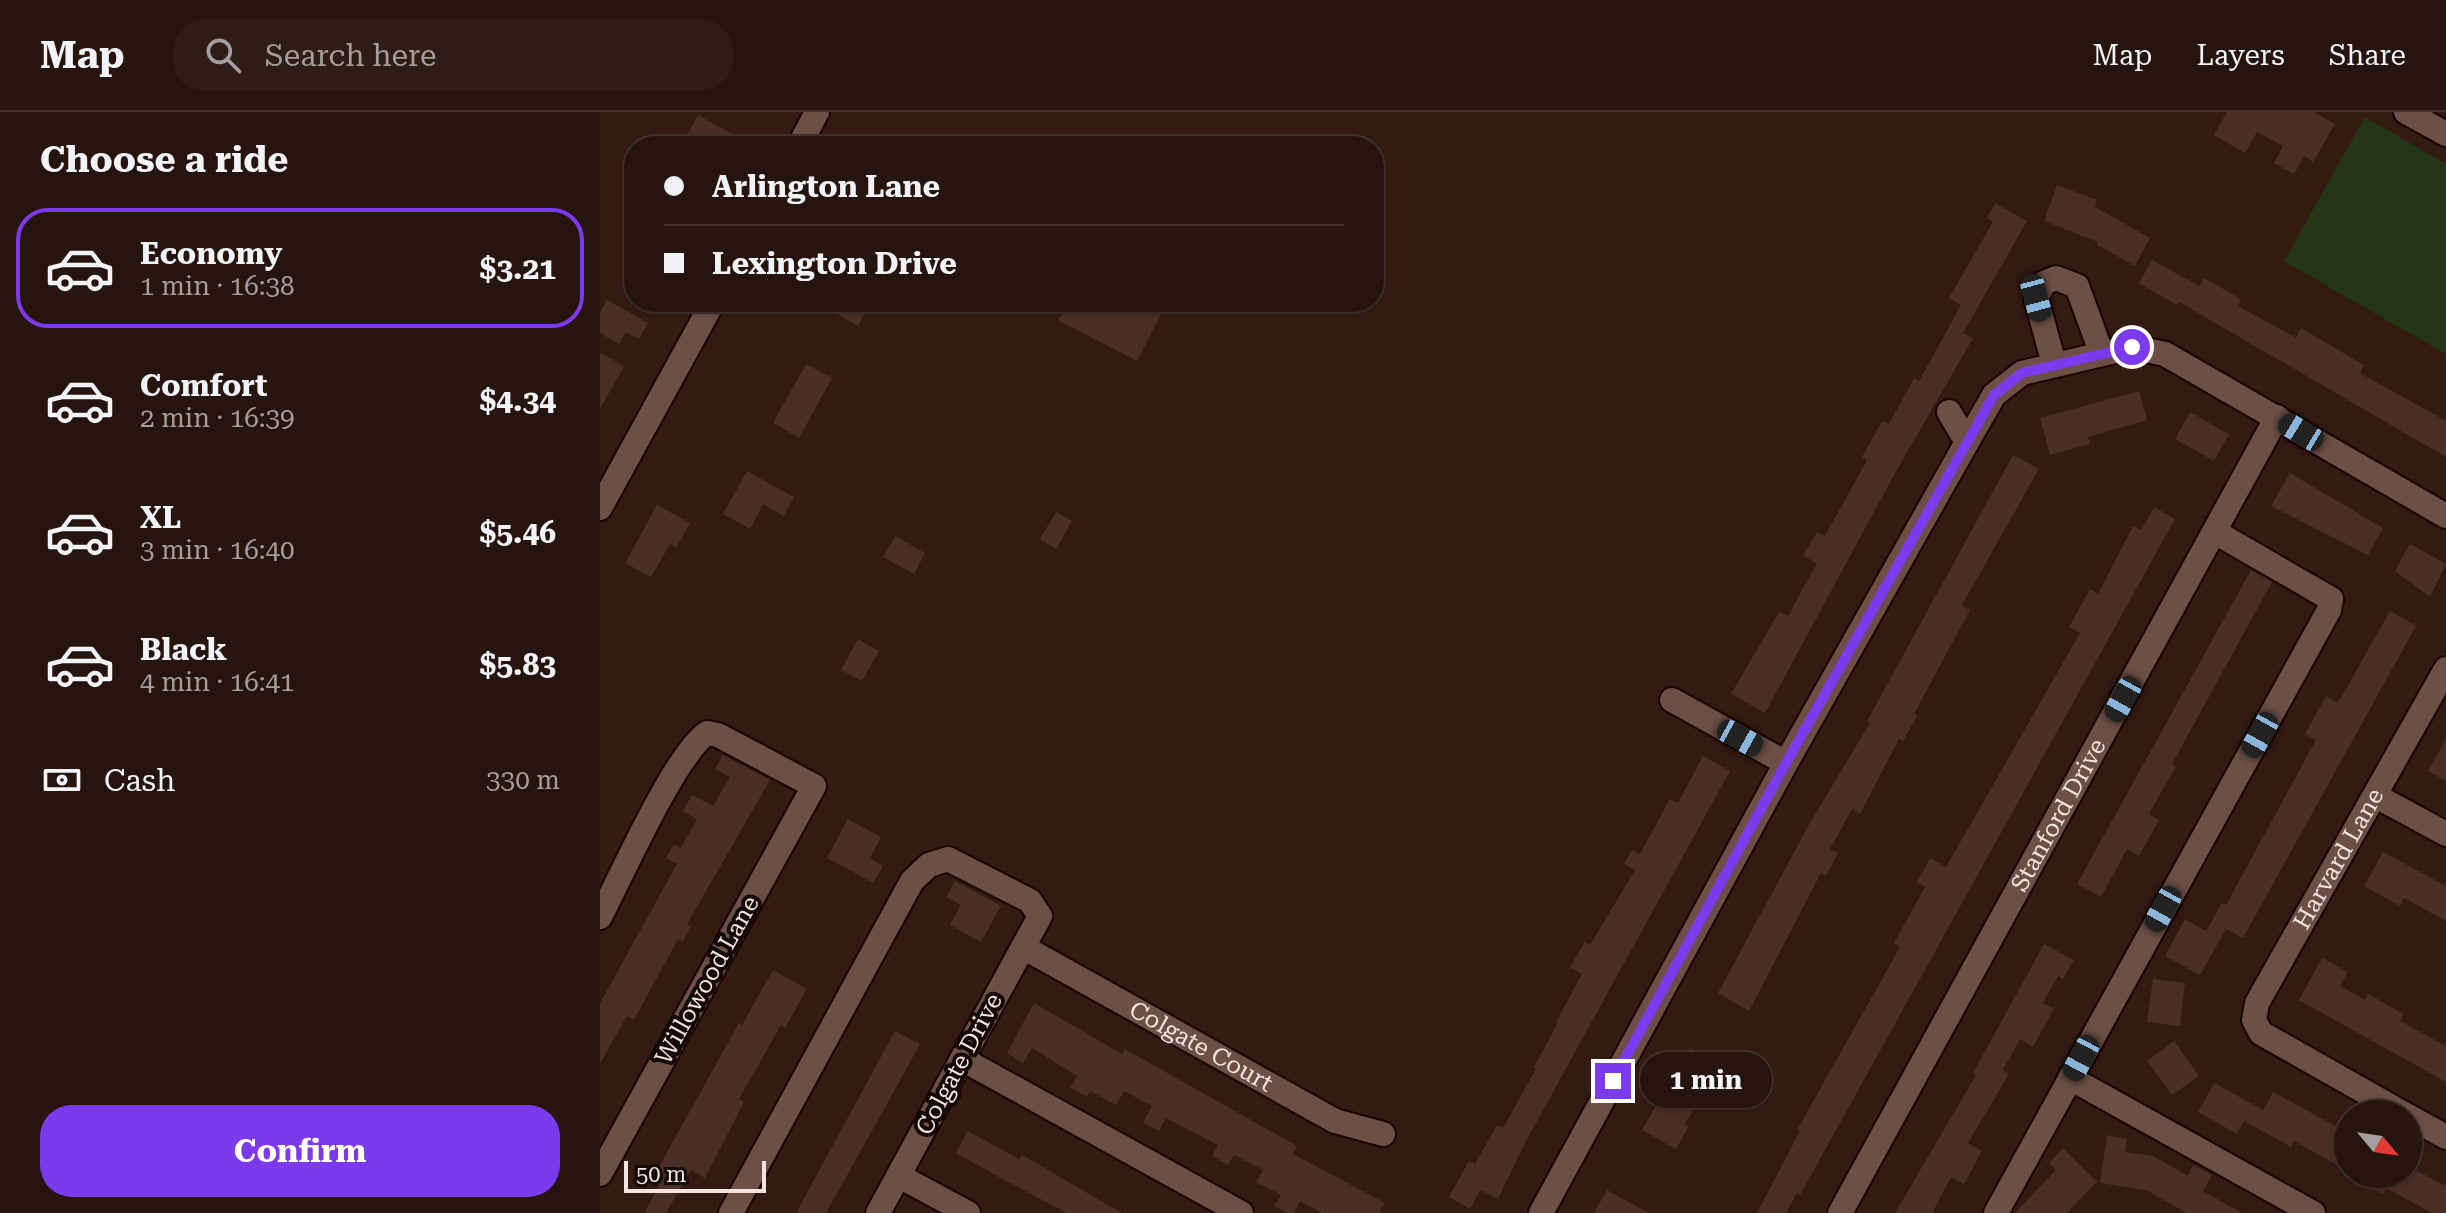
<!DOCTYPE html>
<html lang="en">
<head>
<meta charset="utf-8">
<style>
  :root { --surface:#26140e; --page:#2e1d17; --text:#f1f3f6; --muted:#a49e9e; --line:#42332e; --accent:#7c3aed }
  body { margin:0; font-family:"Roboto Serif",serif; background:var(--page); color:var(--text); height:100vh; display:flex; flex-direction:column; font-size:30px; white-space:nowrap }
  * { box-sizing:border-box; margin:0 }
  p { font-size:26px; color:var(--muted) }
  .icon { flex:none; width:44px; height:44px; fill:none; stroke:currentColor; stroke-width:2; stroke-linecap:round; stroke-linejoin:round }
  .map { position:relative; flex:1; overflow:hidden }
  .panel { display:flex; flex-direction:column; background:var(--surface); width:600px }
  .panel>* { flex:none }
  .banner { position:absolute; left:24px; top:24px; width:760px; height:176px; border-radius:32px; box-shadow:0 2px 6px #0004,0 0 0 2px var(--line); display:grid; align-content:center; height:176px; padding:0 40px; background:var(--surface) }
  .needle { width:52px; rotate:119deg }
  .fabs { position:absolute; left:1734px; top:988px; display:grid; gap:16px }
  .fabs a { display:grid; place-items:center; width:88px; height:88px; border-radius:50%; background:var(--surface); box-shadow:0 2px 6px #0004,0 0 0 2px var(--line); font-size:40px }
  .scale { position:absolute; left:24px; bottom:20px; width:142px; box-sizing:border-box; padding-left:8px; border:4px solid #f5e3dd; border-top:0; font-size:22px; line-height:28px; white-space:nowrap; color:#f5e3dd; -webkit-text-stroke:6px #130905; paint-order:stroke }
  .end { position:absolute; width:36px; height:36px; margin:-18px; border:10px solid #7c3aed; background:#fff; box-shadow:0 0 0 4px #fff }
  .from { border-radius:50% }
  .bubble { position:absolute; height:56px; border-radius:28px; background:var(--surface); box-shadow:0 2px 6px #0004,0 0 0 2px var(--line); font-size:26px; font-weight:700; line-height:56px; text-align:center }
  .car { position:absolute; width:24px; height:48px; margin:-24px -12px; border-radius:10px; box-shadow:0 0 6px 2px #0007; background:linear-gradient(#222 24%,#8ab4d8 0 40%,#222 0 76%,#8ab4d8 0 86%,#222 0) }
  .banner b { display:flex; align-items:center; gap:28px; height:76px; font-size:30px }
  .banner b+b { border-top:2px solid var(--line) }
  .banner i { width:20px; height:20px; background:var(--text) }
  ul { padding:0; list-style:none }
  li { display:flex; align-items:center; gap:24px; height:120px; margin:0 16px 12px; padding:0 24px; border:4px solid transparent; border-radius:32px }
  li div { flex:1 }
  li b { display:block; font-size:30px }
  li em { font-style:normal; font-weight:700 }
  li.on { border-color:var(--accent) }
  li>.icon { width:72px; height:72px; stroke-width:1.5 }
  h2 { padding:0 40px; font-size:36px; line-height:96px }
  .pay { display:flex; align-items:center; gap:20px; height:88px; padding:0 40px; font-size:30px }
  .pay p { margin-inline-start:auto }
  .cta { display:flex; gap:16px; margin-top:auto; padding:16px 40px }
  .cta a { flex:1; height:92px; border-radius:32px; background:var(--accent); color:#fff; font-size:32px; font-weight:700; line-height:92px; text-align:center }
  header { display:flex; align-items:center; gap:48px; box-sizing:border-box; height:112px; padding:0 40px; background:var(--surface); border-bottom:2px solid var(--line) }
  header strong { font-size:38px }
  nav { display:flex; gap:44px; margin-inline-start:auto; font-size:28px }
  .search { width:560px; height:72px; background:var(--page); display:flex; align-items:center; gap:20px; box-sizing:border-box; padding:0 28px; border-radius:32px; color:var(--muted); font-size:30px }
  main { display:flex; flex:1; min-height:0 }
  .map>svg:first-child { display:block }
  .green { fill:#243615 }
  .building { fill:#4a2f26 }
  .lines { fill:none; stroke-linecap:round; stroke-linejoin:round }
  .minor-casing { stroke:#1a0501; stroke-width:28 }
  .minor { stroke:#6c5045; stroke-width:24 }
  .route { stroke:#7c3aed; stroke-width:10 }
  .labels { text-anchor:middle; stroke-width:8; stroke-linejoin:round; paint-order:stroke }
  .street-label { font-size:24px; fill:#f5e3dd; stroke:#130905 }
</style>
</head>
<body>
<header>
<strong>Map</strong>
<div class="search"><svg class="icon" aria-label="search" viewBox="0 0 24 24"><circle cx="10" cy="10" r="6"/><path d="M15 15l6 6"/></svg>Search here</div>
<nav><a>Map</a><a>Layers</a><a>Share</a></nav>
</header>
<main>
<section class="panel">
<h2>Choose a ride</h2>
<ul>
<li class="on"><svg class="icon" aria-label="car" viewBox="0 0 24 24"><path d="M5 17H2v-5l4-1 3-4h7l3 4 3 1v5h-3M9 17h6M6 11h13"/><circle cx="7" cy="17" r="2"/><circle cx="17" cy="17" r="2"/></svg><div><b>Economy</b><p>1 min · 16:38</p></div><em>$3.21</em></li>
<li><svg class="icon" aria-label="car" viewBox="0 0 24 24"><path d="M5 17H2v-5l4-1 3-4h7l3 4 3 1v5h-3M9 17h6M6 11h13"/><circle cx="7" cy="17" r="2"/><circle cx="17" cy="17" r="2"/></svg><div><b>Comfort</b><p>2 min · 16:39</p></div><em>$4.34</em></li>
<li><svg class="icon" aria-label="car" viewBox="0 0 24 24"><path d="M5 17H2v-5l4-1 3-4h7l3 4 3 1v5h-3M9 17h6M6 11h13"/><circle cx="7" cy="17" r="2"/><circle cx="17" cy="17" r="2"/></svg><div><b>XL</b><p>3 min · 16:40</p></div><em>$5.46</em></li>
<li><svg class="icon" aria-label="car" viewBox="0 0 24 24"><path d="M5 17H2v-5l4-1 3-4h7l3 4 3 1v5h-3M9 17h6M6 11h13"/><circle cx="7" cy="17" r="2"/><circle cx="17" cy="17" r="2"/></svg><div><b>Black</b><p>4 min · 16:41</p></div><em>$5.83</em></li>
</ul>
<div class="pay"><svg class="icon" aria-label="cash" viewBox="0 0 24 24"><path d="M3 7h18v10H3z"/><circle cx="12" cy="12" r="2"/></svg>Cash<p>330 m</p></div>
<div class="cta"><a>Confirm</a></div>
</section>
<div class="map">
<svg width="1846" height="1101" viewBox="0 0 1846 1101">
  <rect width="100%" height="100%" fill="#331b12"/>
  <path class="green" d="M1765,5L1846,52V242L1684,149Z"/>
  <path class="building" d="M1627,0H1714L1735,12L1713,50L1704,44L1694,62L1674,51L1683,34L1657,20L1645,41L1614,23Z
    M98,3L155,34H81Z
    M1457,73L1497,88L1495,95L1550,126L1535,154L1497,133L1498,130L1444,109Z
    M1395,91L1427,109L1363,221L1373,226L1294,363L1165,601L1131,582L1179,500L1188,504L1217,451L1203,444L1217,420L1225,424L1267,348L1262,345L1282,309L1289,312L1314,266L1319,269L1361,193L1349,186L1393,110L1387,106Z
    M1552,148L1599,174L1604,166L1641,187L1638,194L1696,226L1701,216L1764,253L1760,261L1846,309V345L1579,190L1577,193L1539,171Z
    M7,188L48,211L39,227L26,220L19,232L0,221V201Z
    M241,190H271L258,214L235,201Z
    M468,190H538L561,202L537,249L458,208Z
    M0,241L24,254L0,297Z
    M206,252L232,266L199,326L173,311Z
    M1539,279L1547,308L1488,325L1490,332L1450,343L1440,306Z
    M1590,300L1629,322L1614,349L1575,327Z
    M1413,343L1439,357L1362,493L1370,498L1314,602L1317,604L1303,629L1299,627L1260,702L1252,697L1230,737L1238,741L1226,764L1221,761L1149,899L1118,881L1211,709L1270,611L1267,609Z
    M147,359L194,385L184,404L163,392L150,417L123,402Z
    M1690,361L1783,416L1768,443L1671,394Z
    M57,393L90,411L76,436L70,432L51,465L25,451Z
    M1554,395L1575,407L1200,1083L1197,1081L1186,1101H1157L1200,1019L1197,1018L1300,835L1294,831L1325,775L1317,770L1330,746L1346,755L1480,521L1469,515L1490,477L1498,482L1533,414L1541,418Z
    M456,400L472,409L456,437L440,427Z
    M295,424L325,441L314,462L283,445Z
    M1810,432L1846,452L1830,485L1795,459Z
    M1651,458L1672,470L1572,652L1576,654L1549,702L1559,708L1539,744L1527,737L1501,785L1477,772Z
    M1790,499L1816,514L1643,826L1626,817L1600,863L1565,844L1585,807L1606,819L1622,791L1626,793L1716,628L1705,622L1726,584L1738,591Z
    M258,527L279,539L262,569L241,558Z
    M1846,627V669L1828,659Z
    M123,643L170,668L87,812L91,815L83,830L78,827L34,908L27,904L0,952V891L77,752L66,746L74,732L81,736L97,707L83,699L92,683L113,694L130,665L115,657Z
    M1103,644L1130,659L926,1029L898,1087L880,1078L870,1097L849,1085L869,1049L875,1052L897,1013L903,1016L936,957L934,955L958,911L956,910L982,862L970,855L985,830L990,833L1035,758L1024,752L1032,738L1040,742L1070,687L1078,691Z
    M248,707L281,725L270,746L283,754L273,771L227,746Z
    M1783,740L1846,774V809L1804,786L1800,794L1764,774Z
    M355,769L401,794L381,830L350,813L361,793L346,785Z
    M1444,832L1474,848L1463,867L1458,864L1443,891L1454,897L1433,935L1420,927L1403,958L1409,962L1368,1031L1382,1039L1364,1072L1351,1065L1332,1101H1295L1376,963L1373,961Z
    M1722,846L1748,860L1740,874L1765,888L1768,882L1804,902L1800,909L1846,934V970L1699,888Z
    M173,858L207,877L185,916L181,913L139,987L144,990L105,1066L91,1058L66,1101H44L64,1065L56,1060L139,911L142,913Z
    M1553,867L1585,871L1580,914L1547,910Z
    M434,891L522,942L525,937L697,1034L693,1042L785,1091L779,1101H722L700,1089L694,1101H687L674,1094L681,1083L656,1070L663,1058L634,1043L628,1053L612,1044L618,1033L566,1006L559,1019L543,1010L552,994L524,979L516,993L490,979L487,985L470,976L477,964L432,936L423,951L407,941Z
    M295,919L320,932L297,974L226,1101H196Z
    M1574,929L1599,964L1572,983L1547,949Z
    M1090,936L1119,952L1085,1012L1089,1014L1076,1037L1042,1018Z
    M1614,971L1663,998L1673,980L1748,1021V1059L1694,1029L1691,1035L1644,1009L1637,1022L1598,1000Z
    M368,1019L419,1047L422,1043L522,1101H467L397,1064L356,1041Z
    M1507,1023L1527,1027L1525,1040L1553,1044L1588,1064L1593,1053L1612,1063L1603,1079L1642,1101H1587L1546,1078L1500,1071Z
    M1463,1036L1497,1070L1467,1101H1415L1456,1058L1449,1051Z
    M1808,1054L1846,1074V1101H1832L1786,1076L1783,1082L1746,1062H1808Z
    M1007,1078L1049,1101H994Z"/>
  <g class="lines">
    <defs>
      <g id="minor">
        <path d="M1806,0L1846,22"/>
        <path d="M199,34L217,0"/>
        <path d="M1454,252L1436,186L1444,171L1456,166L1477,174L1501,240"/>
        <path d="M1367,330L1394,283L1422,261L1532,235L1565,242L1846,404"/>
        <path d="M0,396L113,190"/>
        <path d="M1072,588L1186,651"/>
        <path d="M1776,684L1846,722"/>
        <path d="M0,805C21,765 74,644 107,621L118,623L214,674L0,1062"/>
        <path id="s1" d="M423,835L735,1009L783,1022"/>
        <path d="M362,947L641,1101"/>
        <path d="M1470,966L1713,1101"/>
        <path id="s2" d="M1804,1002L1661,921L1654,908L1657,891L1846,557"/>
        <path d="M1808,1004L1846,1025"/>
        <path d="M299,1064L368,1101"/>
        <path d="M131,1101L312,769L329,753L348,747L430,789L440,804L278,1101"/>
        <path d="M941,1101L1186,651L1367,330L1349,300"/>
        <path id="s3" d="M1240,1101L1677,305"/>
        <path d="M1396,1101L1729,498L1731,487L1615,420"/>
      </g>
    </defs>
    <use href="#minor" class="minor-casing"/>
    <use href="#minor" class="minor"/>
  </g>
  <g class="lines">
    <path class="route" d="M1013,969L1186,651L1394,283L1422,261L1532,235"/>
  </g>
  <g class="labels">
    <g class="street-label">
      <text dy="8" stroke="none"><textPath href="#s3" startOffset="454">Stanford Drive</textPath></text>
      <text dy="8" stroke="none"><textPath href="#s2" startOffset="362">Harvard Lane</textPath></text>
      <text transform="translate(107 868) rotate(-61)" y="8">Willowood Lane</text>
      <text dy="8" stroke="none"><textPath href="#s1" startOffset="204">Colgate Court</textPath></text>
      <text transform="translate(359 952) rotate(-62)" y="8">Colgate Drive</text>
    </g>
  </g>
</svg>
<div class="fabs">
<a><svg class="needle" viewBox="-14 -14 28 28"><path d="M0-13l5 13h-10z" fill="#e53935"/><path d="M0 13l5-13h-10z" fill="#a49e9e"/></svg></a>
</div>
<div class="scale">50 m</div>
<i class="end from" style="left:1532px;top:235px"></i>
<i class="end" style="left:1013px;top:969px"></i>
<div class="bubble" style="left:1040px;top:940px;width:132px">1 min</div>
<i class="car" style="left:1436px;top:186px;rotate:165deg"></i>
<i class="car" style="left:1701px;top:320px;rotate:301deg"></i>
<i class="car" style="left:1523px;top:587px;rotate:209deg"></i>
<i class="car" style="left:1660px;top:623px;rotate:209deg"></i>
<i class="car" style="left:1140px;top:626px;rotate:119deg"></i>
<i class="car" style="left:1563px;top:797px;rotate:209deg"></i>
<i class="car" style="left:1481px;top:946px;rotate:208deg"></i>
<div class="banner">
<b><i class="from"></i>Arlington Lane</b>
<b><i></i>Lexington Drive</b>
</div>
</div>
</main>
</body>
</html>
